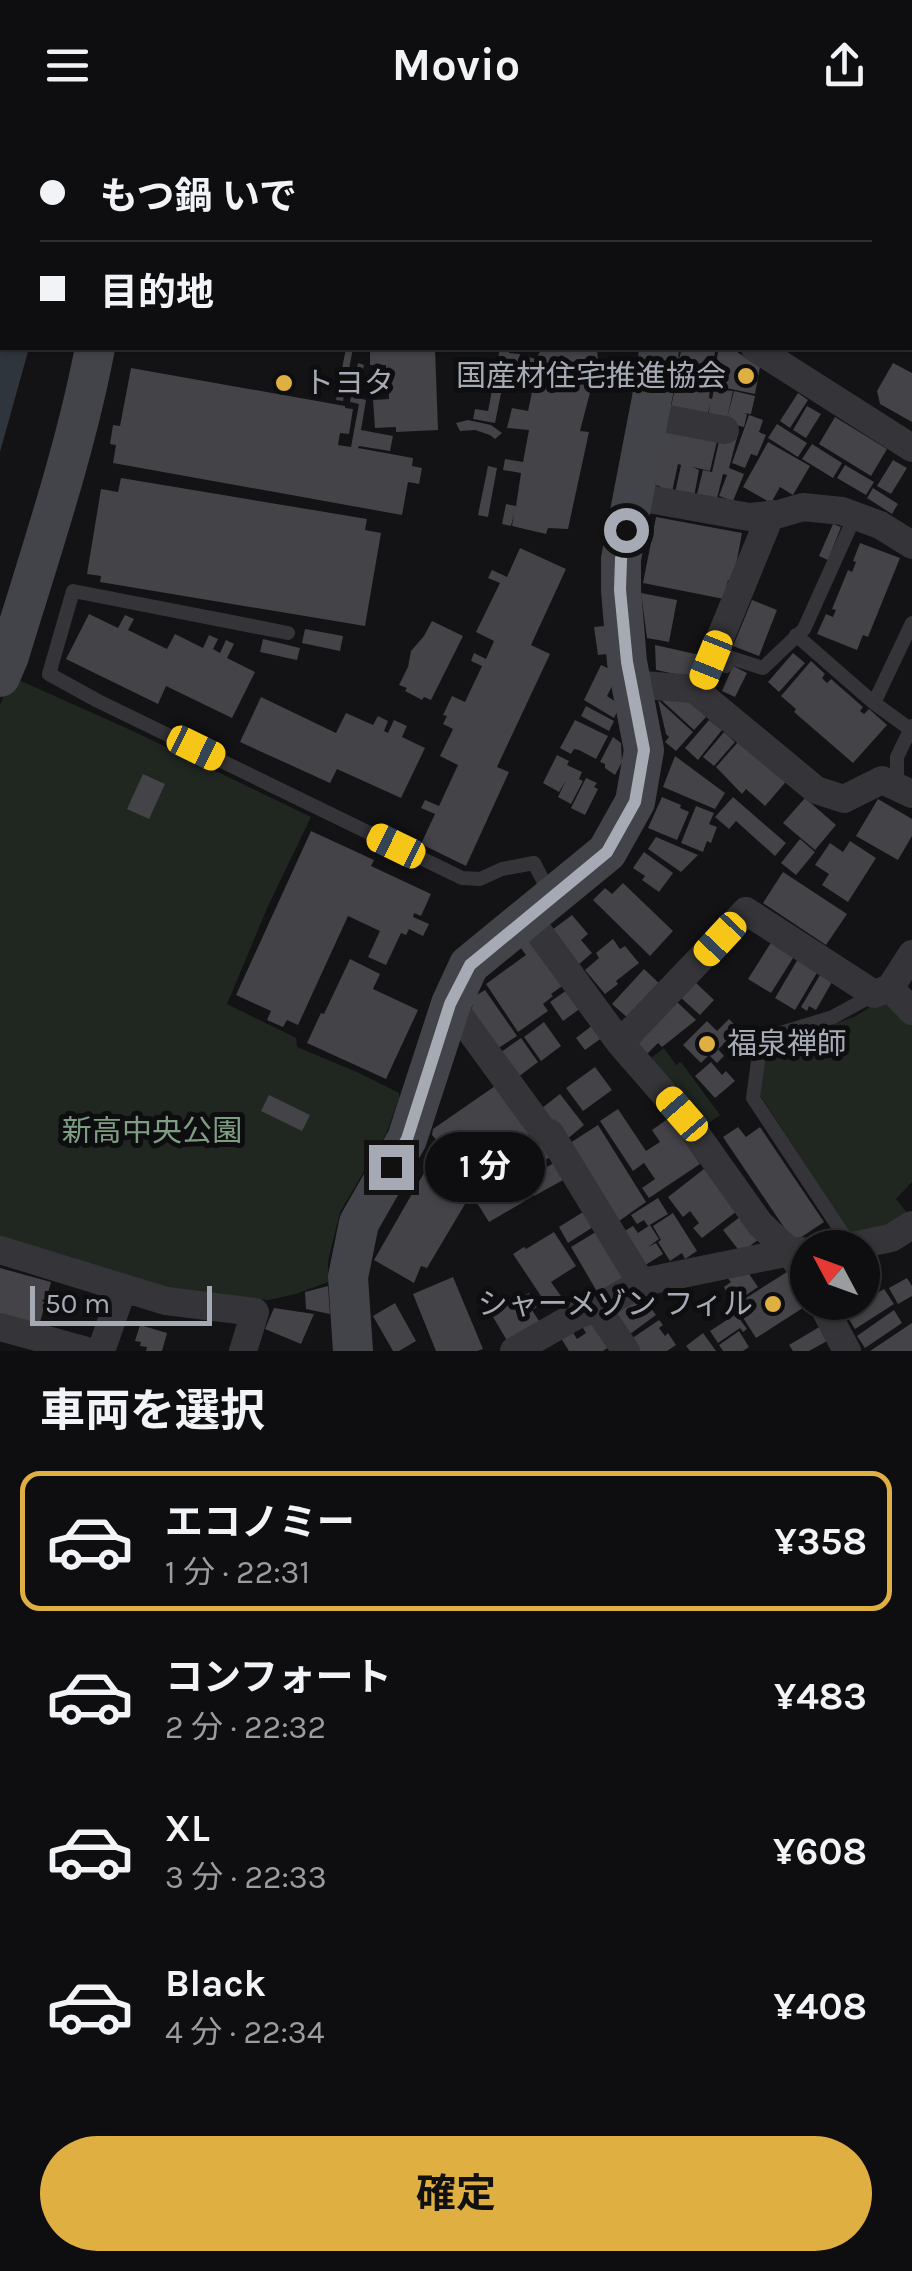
<!DOCTYPE html>
<html lang="ja">
<head>
<meta charset="utf-8">
<style>
  :root { --surface:#0e0e10; --page:#171719; --text:#f1f3f6; --muted:#9b9c9f; --line:#2e2e30; --accent:#dfaf42 }
  body { margin:0; font-family:Karla,"Noto Sans JP",sans-serif; background:var(--page); color:var(--text); height:100vh; display:flex; flex-direction:column; font-size:38px; white-space:nowrap }
  * { box-sizing:border-box; margin:0 }
  p { font-size:32px; color:var(--muted) }
  .icon { flex:none; width:55px; height:55px; fill:none; stroke:currentColor; stroke-width:2; stroke-linecap:round; stroke-linejoin:round }
  .map { position:relative; height:1221px; overflow:hidden }
  .drawer { display:flex; flex-direction:column; background:var(--surface); flex:1 }
  .drawer>* { flex:none }
  .banner { position:absolute; left:0px; top:0px; width:912px; height:220px; box-shadow:0 2px 8px #0004,0 0 0 2px var(--line); display:grid; align-content:center; height:220px; padding:0 40px; background:var(--surface) }
  .needle { width:65px; rotate:311deg }
  .tools { position:absolute; left:790px; top:1100px; display:grid; gap:20px }
  .tools a { display:grid; place-items:center; width:90px; height:90px; border-radius:50%; background:var(--surface); box-shadow:0 2px 8px #0004,0 0 0 2px var(--line); font-size:50px }
  .scale { position:absolute; left:30px; bottom:25px; width:182px; box-sizing:border-box; padding-left:10px; border:5px solid #a6aab4; border-top:0; font-size:28px; line-height:35px; white-space:nowrap; color:#a6aab4; -webkit-text-stroke:8px #0e0e10; paint-order:stroke }
  .end { position:absolute; width:45px; height:45px; margin:-22px; border:12px solid #a6aab4; background:#111; box-shadow:0 0 0 5px #111 }
  .from { border-radius:50% }
  .bubble { position:absolute; height:70px; border-radius:35px; background:var(--surface); box-shadow:0 2px 8px #0004,0 0 0 2px var(--line); font-size:32px; font-weight:700; line-height:70px; text-align:center }
  .car { position:absolute; width:30px; height:60px; margin:-30px -15px; border-radius:12px; box-shadow:0 0 8px 2px #0007; background:linear-gradient(#f5c518 24%,#345 0 40%,#f5c518 0 76%,#345 0 86%,#f5c518 0) }
  .banner b { display:flex; align-items:center; gap:35px; height:95px; font-size:38px }
  .banner b+b { border-top:2px solid var(--line) }
  .banner i { width:25px; height:25px; background:var(--text) }
  ul { padding:0; list-style:none }
  li { display:flex; align-items:center; gap:30px; height:140px; margin:0 20px 15px; padding:0 20px; border:5px solid transparent; border-radius:20px }
  li div { flex:1 }
  li b { display:block; font-size:38px }
  li em { font-style:normal; font-weight:700 }
  li.on { border-color:var(--accent) }
  li>.icon { width:90px; height:90px; stroke-width:1.5 }
  h2 { padding:0 40px; font-size:45px; line-height:120px }
  .action { display:flex; gap:20px; margin-top:auto; padding:20px 40px }
  .action a { flex:1; height:115px; border-radius:60px; background:var(--accent); color:#111; font-size:40px; font-weight:700; line-height:115px; text-align:center }
  header { display:flex; justify-content:space-between; align-items:center; height:130px; padding:0 40px; background:var(--surface); font-size:45px; font-weight:700 }
  .map>svg:first-child { display:block }
  .green { fill:#202721 }
  .water { fill:#2e353c }
  .building { fill:#434348 }
  .lines { fill:none; stroke-linecap:round; stroke-linejoin:round }
  .lane { stroke:#353539; stroke-width:14 }
  .street { stroke:#353539; stroke-width:28 }
  .secondary { stroke:#434449; stroke-width:40 }
  .highway { stroke:#61636a; stroke-width:52 }
  .route { stroke:#a6aab4; stroke-width:12 }
  .poi-dot { fill:#dfaf42; stroke:#0e0e10; stroke-width:4 }
  .labels { text-anchor:middle; stroke-width:10; stroke-linejoin:round; paint-order:stroke }
  .poi-label { font-size:30px; fill:#a6aab4; stroke:#0e0e10; text-anchor:end }
  .park-label { font-size:30px; fill:#7f9d82; stroke:#0e0e10 }
</style>
</head>
<body>
<header><svg class="icon" aria-label="menu" viewBox="0 0 24 24"><path d="M4 6h16M4 12h16M4 18h16"/></svg>Movio<svg class="icon" aria-label="share" viewBox="0 0 24 24"><path d="M12 15V3M7 8l5-5 5 5M5 13v7h14v-7"/></svg></header>
<div class="map">
<svg width="912" height="1221" viewBox="0 0 912 1221">
  <rect width="100%" height="100%" fill="#131315"/>
  <path class="green" d="M12,547L135,602L311,687L268,776L227,874L296,908L297,917L359,943L399,963V969L386,1004L340,1082L328,1131V1152L296,1164L268,1170L176,1162L0,1110V575Z
    M883,869L912,892V1052L896,1069L912,1089L853,1108L760,965L764,920L856,886Z
    M664,918L676,935L681,932L720,985L699,1000L647,931Z"/>
  <path class="water" d="M0,0H74L73,2H2V218H29L0,322Z"/>
  <path class="building" d="M346,218H353L343,271L336,270Z
    M370,218H435L438,300L396,302V297L375,298L373,270L389,269L388,245L374,246V241L386,240V235H370Z
    M500,218H510L509,223L520,224L518,236L507,234L495,293L473,289L475,279L488,281Z
    M542,218H597L598,232L580,301L589,302L568,399L548,398L546,404L512,396L514,384L511,396L502,394L506,374L516,376L521,343L503,340L505,329L523,332L529,300L507,298L512,278L528,281L535,248L518,244L524,226L536,229Z
    M682,218H716L712,236L679,229Z
    M719,218H731L760,237L755,264L711,255Z
    M680,231L712,237L709,268L712,269L714,259L733,261L727,288L734,261L755,266L751,284L743,283L747,284L744,297L708,289L710,274L707,288L670,281L677,250L691,251L676,249Z
    M358,233L364,235L358,268L366,270L361,300L393,306L390,321L359,316L358,318L413,328L412,336L422,338L419,354L408,352L402,385L113,333L116,315L110,314L113,295L120,296L131,238L345,276V278L353,279L349,304L340,303L338,315L351,317L359,274L350,272Z
    M893,233L912,243V292L880,274L877,261Z
    M798,263L808,270L790,298L780,291Z
    M807,276L821,284L806,308L793,300Z
    M749,285L763,290L759,302L766,305L757,326L751,324L745,338L732,333Z
    M835,287L887,319L871,346L819,314Z
    M468,290L491,295L502,303L495,309L490,305L475,300L460,301L456,293Z
    M777,294L807,313L798,327L768,308Z
    M666,297L717,311L710,341L693,337L699,340L694,367L675,363L681,335L678,334L672,362L660,360V356L654,355Z
    M727,302L738,304L729,338L744,344L733,371L719,366L727,345L723,344L717,368L697,364L703,340L712,342L720,307Z
    M768,312L810,336L793,365L780,357L771,373L743,357Z
    M812,314L842,333L833,348L802,329Z
    M893,330L907,338L891,364L877,356Z
    M845,335L874,352L866,365L837,348Z
    M488,336L497,338L488,387L478,385Z
    M121,348L367,389L365,400L381,403L365,496L100,452L101,446L87,444L101,359L118,362Z
    M873,358L898,374L892,384L867,368Z
    M656,387L742,403L733,452L728,450L724,469L643,453Z
    M833,394L841,397L828,430L819,426Z
    M860,413L900,428L868,507L863,505L857,520L817,504L826,484L833,487L836,480L832,479L848,440L852,442L856,432L853,431Z
    M520,418L566,439L531,515L550,524L497,637L509,642L466,736L421,714L435,684L421,678L425,670L439,676L458,635L440,626L453,599L443,594L447,586L443,585L452,566L465,572L482,536L471,531L474,523L486,529L494,511L476,502L500,453L488,448L492,440L507,447Z
    M641,463L677,470L669,512L647,508Z
    M752,470L777,480L759,526L733,516Z
    M89,484L118,498L125,485L134,489L128,500L167,519L175,504L203,518L209,505L218,509L213,519L220,523L226,510L234,514L227,528L255,542L232,588L166,556L158,574L66,529Z
    M432,491L463,506L431,570L424,567L422,570L405,561L407,558L399,555L408,537L411,521L424,506Z
    M604,496L608,524L598,525L594,497Z
    M305,499L343,506L340,521L302,513Z
    M263,509L300,518L297,530L260,522Z
    M655,515L700,525L690,547L656,540Z
    M793,523L805,533L779,562L768,552Z
    M811,531L825,544L822,548L827,553L831,549L863,577L860,581L864,584L869,579L887,595L853,633L794,582L796,579L781,566Z
    M601,535L610,539L612,556L607,566L616,572L618,580L614,588L584,570Z
    M733,536L747,543L735,567L722,561Z
    M684,565L706,587L694,600L659,568Z
    M261,567L336,603L346,583L373,595L378,586L388,591L384,601L388,603L394,590L407,596L402,607L425,618L401,668L337,639L330,653L240,612Z
    M658,570L693,602L676,621L665,612L669,607L666,604Z
    M586,576L614,591L609,601L581,586Z
    M575,590L608,606L596,629L579,620L574,619L571,624L560,618Z
    M709,590L722,600L698,630L685,618Z
    M724,602L735,612L714,636L703,627Z
    M613,607L621,613L622,632L615,645L605,638V634L600,632Z
    M738,612L790,647L765,676L746,659L742,664L716,637Z
    M557,625L569,631L567,635L582,642L579,649L583,651L571,674L558,667L566,650L559,662L543,653Z
    M675,626L725,663L715,679L663,657Z
    M143,644L165,654L149,689L127,679Z
    M586,648L597,653L594,657L598,659L585,685L571,678Z
    M662,667L681,675L680,678L689,682L677,710L648,698Z
    M733,667L786,713L775,726L736,691L729,699L715,687Z
    M805,668L836,695L815,720L783,693Z
    M878,669L912,689V706L898,730L856,706Z
    M696,676L714,683L709,694L717,697L711,713L707,711L703,722L681,713Z
    M311,701L374,730L371,736L431,764L421,786L414,783L413,787L429,794L423,806L409,799L406,805L401,803L386,835L368,827L380,801L348,786L298,895L287,890L283,897L267,890L271,881L236,865Z
    M656,707L698,725L681,742L648,719Z
    M800,709L815,722L796,745L781,733Z
    M850,711L876,728L848,772L822,755L829,744L815,735L830,713L843,722Z
    M644,722L673,743L659,762L642,750L645,746L633,738Z
    M783,742L847,784L826,815L763,773Z
    M623,753L673,801L650,826L593,770L605,758L612,764Z
    M572,785L588,804L581,810L592,823L577,836L548,803Z
    M535,806L568,852L551,864L553,866L543,874L548,881L518,902L486,854L526,825L520,817Z
    M613,809L620,819L625,816L639,833L616,851L618,854L605,864L585,840L599,828L596,823Z
    M772,811L795,825L771,863L748,849Z
    M350,829L380,844L373,859L418,880L386,949L307,913L321,883L324,884Z
    M798,829L818,841L795,880L775,868Z
    M644,839L662,856L630,890L612,874Z
    M820,845L832,852L816,880L809,876L807,881L801,877Z
    M694,851L714,870L700,885L680,867Z
    M485,860L517,906L497,919L471,881L475,866Z
    M567,860L581,878L563,891L550,872Z
    M675,870L696,890L662,917L658,913L645,926L640,920L637,905Z
    M729,889L753,913L742,924L729,910L718,919L724,926L717,933L709,925L701,933L683,915L707,891L717,901Z
    M544,892L561,916L541,931L524,907Z
    M594,894L603,907L585,920L576,908Z
    M521,908L538,932L518,947L501,922Z
    M711,932L722,945L726,941L735,951L715,968L695,946Z
    M595,937L612,960L583,981L566,958Z
    M498,954L534,1001L471,1044L447,1013L443,1017L432,1005L433,999Z
    M560,964L584,995L566,1010L542,978Z
    M269,965L310,985L302,1001L261,981Z
    M618,979L646,1021L660,1012L652,1000L669,988L700,1034L649,1068L642,1058L655,1049L644,1033L633,1041L600,991Z
    M598,995L646,1072L612,1096L570,1013Z
    M738,997L746,1007L760,997L824,1092L794,1112L723,1007Z
    M545,1009L554,1025L520,1044L514,1033L517,1032L514,1026Z
    M432,1029L453,1039L468,1069L427,1138L421,1136L414,1153L374,1130Z
    M506,1030L521,1054L517,1057L525,1071L489,1092L477,1073L487,1067L483,1060L480,1061L473,1049Z
    M556,1032L565,1049L534,1066L524,1049Z
    M704,1039L737,1081L702,1108L693,1098L699,1093L690,1081L683,1087L668,1067Z
    M658,1068L668,1084L648,1096L644,1090L637,1094L631,1085Z
    M583,1082L593,1097L568,1113L559,1097Z
    M673,1083L697,1121L685,1129L682,1123L670,1131L658,1112L661,1110L653,1096Z
    M741,1086L759,1109L741,1123L723,1100Z
    M650,1095L659,1109L648,1117L656,1113L663,1124L639,1139L618,1105L633,1096L638,1103Z
    M599,1100L627,1148L599,1165L571,1117Z
    M554,1102L576,1136L551,1152L563,1169L549,1178L513,1124L524,1117L526,1119Z
    M0,1138L51,1152L39,1196L0,1185Z
    M790,1140L808,1168V1172H812L756,1208L735,1175Z
    M747,1141L758,1157L733,1174L724,1157L731,1152L725,1145Z
    M453,1147L483,1219L477,1221H436L413,1164Z
    M907,1148L912,1156V1166L898,1174L889,1158Z
    M328,1156L330,1184L306,1179L305,1162Z
    M884,1159L894,1174L855,1199L845,1183Z
    M639,1162L656,1185L626,1207L608,1181Z
    M506,1163L512,1173L529,1163L537,1177L532,1180L541,1194L509,1214L486,1175Z
    M395,1173L416,1211L399,1221H393L373,1186Z
    M274,1178L314,1184L301,1214L265,1199Z
    M894,1180L902,1193L865,1218L857,1206Z
    M736,1184L747,1199L743,1202L740,1198L718,1213L710,1201Z
    M594,1187L612,1215L603,1221H569L559,1205L570,1198L577,1209L586,1203L581,1195Z
    M659,1190L663,1195L659,1198L665,1206L668,1203L676,1215L667,1221H635L628,1211Z
    M912,1193V1221H870Z
    M140,1195L167,1203L162,1221H146L147,1217L140,1216L141,1212L135,1211Z
    M821,1196L829,1210L809,1221H793L789,1215Z
    M739,1201L749,1217L743,1221H723L719,1215Z
    M703,1203L716,1221H690L686,1216Z"/>
  <g class="lines">
    <path class="lane" d="M288,503L73,461L49,544L98,571L462,748L480,749L502,739L534,733L551,766
      M796,505L874,573L910,599
      M711,530L726,536L728,527L763,538L804,499L855,386
      M874,573L912,493
      M897,656V627L912,596
      M851,1116L753,968L761,909L833,887L873,865"/>
    <path class="street" d="M755,218L912,318
      M648,285L725,300
      M632,366L749,387L779,384L803,377L842,381L880,395L912,415
      M631,554L694,559L816,660L844,669L882,650L912,664
      M698,562L771,384
      M527,786L620,913L682,984L760,1094L790,1122L808,1150
      M890,858L912,881
      M451,874L544,1002L550,1003L636,1144L643,1152
      M620,913L746,781L874,864L890,858L912,824
      M843,1118L891,1108L912,1095
      M0,1120L166,1171L255,1182L243,1221
      M821,1172L847,1221
      M597,1178L626,1221
      M0,1197L87,1221
      M101,1221L123,1158
      M514,1221L577,1185L597,1178L643,1152L790,1122L802,1121"/>
    <path class="secondary" d="M612,0L613,2
      M129,2V0
      M797,2L798,0
      M0,547L9,526C40,424 75,322 95,218
      M353,1221L348,1147L359,1093L407,1009L451,874L469,835L607,722L635,672L644,620L627,532L621,460V429L657,242L659,218"/>
    <path class="highway" d="M701,0L708,2
      M910,105L912,106"/>
  </g>
  <g class="lines">
    <path class="route" d="M391,1037L407,1009L450,874L470,835L607,722L635,672L644,620L627,532L620,460L621,429L626,400"/>
  </g>
  <g class="poi-dot">
    <circle cx="746" cy="246" r="10"/>
    <circle cx="284" cy="253" r="10"/>
    <circle cx="707" cy="914" r="10"/>
    <circle cx="773" cy="1174" r="10"/>
  </g>
  <g class="labels">
    <g class="poi-label">
      <text x="726" y="256">国産材住宅推進協会</text>
      <text x="304" y="263" text-anchor="start">トヨタ</text>
      <text x="727" y="924" text-anchor="start">福泉禅師</text>
      <text x="753" y="1184">シャーメゾン フィル</text>
    </g>
    <g class="park-label">
      <text x="152" y="1011">新高中央公園</text>
    </g>
  </g>
</svg>
<div class="tools">
<a><svg class="needle" viewBox="-14 -14 28 28"><path d="M0-13l5 13h-10z" fill="#e53935"/><path d="M0 13l5-13h-10z" fill="#9b9c9f"/></svg></a>
</div>
<div class="scale">50 m</div>
<i class="end from" style="left:626px;top:400px"></i>
<i class="end" style="left:391px;top:1037px"></i>
<div class="bubble" style="left:425px;top:1002px;width:120px">1 分</div>
<i class="car" style="left:711px;top:530px;rotate:202deg"></i>
<i class="car" style="left:196px;top:618px;rotate:116deg"></i>
<i class="car" style="left:396px;top:716px;rotate:296deg"></i>
<i class="car" style="left:720px;top:809px;rotate:223deg"></i>
<i class="car" style="left:682px;top:984px;rotate:319deg"></i>
<div class="banner">
<b><i class="from"></i>もつ鍋 いで</b>
<b><i></i>目的地</b>
</div>
</div>
<section class="drawer">
<h2>車両を選択</h2>
<ul>
<li class="on"><svg class="icon" aria-label="car" viewBox="0 0 24 24"><path d="M5 17H2v-5l4-1 3-4h7l3 4 3 1v5h-3M9 17h6M6 11h13"/><circle cx="7" cy="17" r="2"/><circle cx="17" cy="17" r="2"/></svg><div><b>エコノミー</b><p>1 分 · 22:31</p></div><em>¥358</em></li>
<li><svg class="icon" aria-label="car" viewBox="0 0 24 24"><path d="M5 17H2v-5l4-1 3-4h7l3 4 3 1v5h-3M9 17h6M6 11h13"/><circle cx="7" cy="17" r="2"/><circle cx="17" cy="17" r="2"/></svg><div><b>コンフォート</b><p>2 分 · 22:32</p></div><em>¥483</em></li>
<li><svg class="icon" aria-label="car" viewBox="0 0 24 24"><path d="M5 17H2v-5l4-1 3-4h7l3 4 3 1v5h-3M9 17h6M6 11h13"/><circle cx="7" cy="17" r="2"/><circle cx="17" cy="17" r="2"/></svg><div><b>XL</b><p>3 分 · 22:33</p></div><em>¥608</em></li>
<li><svg class="icon" aria-label="car" viewBox="0 0 24 24"><path d="M5 17H2v-5l4-1 3-4h7l3 4 3 1v5h-3M9 17h6M6 11h13"/><circle cx="7" cy="17" r="2"/><circle cx="17" cy="17" r="2"/></svg><div><b>Black</b><p>4 分 · 22:34</p></div><em>¥408</em></li>
</ul>
<div class="action"><a>確定</a></div>
</section>
</body>
</html>
